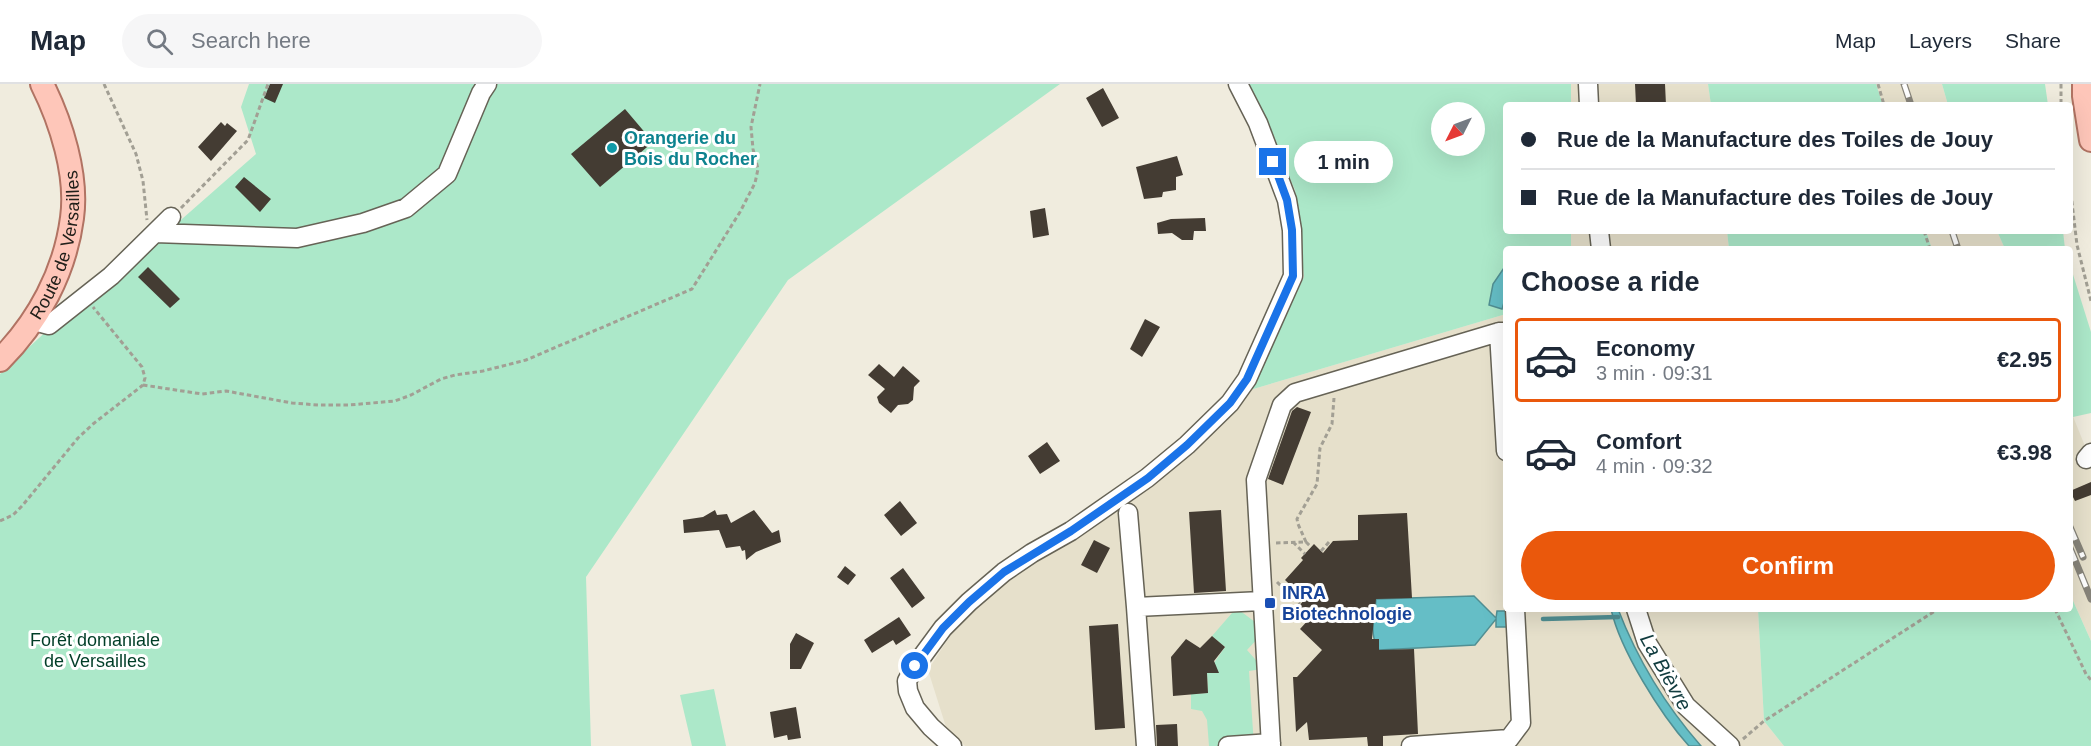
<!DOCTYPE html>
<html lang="en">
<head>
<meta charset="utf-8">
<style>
  :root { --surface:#fff; --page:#f6f6f7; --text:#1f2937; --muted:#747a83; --line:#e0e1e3; --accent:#ea580c }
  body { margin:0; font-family:Helvetica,sans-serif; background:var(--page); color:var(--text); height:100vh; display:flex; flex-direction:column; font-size:22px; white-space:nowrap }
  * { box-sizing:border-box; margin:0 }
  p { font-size:20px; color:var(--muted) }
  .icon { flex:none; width:33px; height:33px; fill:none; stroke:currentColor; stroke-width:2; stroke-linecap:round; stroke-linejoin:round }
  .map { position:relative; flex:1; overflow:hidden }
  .sheet { position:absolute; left:1503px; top:162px; width:570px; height:366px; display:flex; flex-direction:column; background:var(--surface); border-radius:6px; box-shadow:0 6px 24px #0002 }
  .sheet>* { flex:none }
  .guide { position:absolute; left:1503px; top:18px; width:570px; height:132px; border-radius:6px; box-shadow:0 6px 24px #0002; display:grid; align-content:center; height:132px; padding:0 18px; background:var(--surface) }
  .needle { width:39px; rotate:228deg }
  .buttons { position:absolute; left:1431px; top:18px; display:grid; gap:12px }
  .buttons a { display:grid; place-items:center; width:54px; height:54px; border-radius:50%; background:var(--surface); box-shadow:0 6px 24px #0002; font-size:30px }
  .end { position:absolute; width:27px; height:27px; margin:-14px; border:8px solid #1a73e8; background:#fff; box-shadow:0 0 0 3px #fff }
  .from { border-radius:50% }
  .bubble { position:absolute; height:42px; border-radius:21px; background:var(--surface); box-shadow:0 6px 24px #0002; font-size:20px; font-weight:800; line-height:42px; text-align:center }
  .guide b { display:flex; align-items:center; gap:21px; height:57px; font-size:22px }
  .guide b+b { border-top:2px solid var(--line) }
  .guide i { width:15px; height:15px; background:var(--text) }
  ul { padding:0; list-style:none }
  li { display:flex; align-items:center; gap:18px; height:84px; margin:0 12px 9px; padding:0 6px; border:3px solid transparent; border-radius:6px }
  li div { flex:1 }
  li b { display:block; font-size:22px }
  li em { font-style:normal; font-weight:800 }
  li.on { border-color:var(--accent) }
  li>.icon { width:54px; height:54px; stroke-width:1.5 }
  h2 { padding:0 18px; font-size:27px; line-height:72px }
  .cta { display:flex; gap:12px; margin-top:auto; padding:12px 18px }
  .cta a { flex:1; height:69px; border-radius:36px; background:var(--accent); color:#fff; font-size:24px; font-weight:800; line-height:69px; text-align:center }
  header { display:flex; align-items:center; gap:36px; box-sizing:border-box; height:84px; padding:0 30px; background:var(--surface); border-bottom:2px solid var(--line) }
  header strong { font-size:28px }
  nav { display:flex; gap:33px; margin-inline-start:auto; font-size:21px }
  .search { width:420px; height:54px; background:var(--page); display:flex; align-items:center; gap:15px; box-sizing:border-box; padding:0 21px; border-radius:33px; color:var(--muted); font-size:22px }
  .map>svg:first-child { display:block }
  .built { fill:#e6e0cb }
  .green { fill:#ace8c9; fill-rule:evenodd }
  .water { fill:#65bec6; stroke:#518f93; stroke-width:1.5 }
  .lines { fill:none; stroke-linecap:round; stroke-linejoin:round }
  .stream { stroke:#518f93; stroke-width:4.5 }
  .building { fill:#443c33 }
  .minor-casing { stroke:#666356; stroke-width:21 }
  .major-casing { stroke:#b17363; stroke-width:26 }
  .path { stroke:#a29f94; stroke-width:3; stroke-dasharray:4.5 3; stroke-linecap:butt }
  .minor { stroke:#fff; stroke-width:18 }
  .major { stroke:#fec6b9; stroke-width:22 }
  .rail-casing { stroke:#87847a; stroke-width:7 }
  .rail { stroke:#fff; stroke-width:4.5; stroke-dasharray:14; stroke-linecap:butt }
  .route { stroke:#1a73e8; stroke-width:8 }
  .culture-dot { fill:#0f9aa8; stroke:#fff; stroke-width:2 }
  .transit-dot { fill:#1a4fb4; stroke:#fff; stroke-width:2 }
  .labels { text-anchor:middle; stroke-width:6; stroke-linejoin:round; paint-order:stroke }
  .culture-label { font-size:18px; font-weight:bold; fill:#0d838f; stroke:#fff; text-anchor:start }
  .street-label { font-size:18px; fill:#22201b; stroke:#fff }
  .transit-label { font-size:18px; font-weight:bold; fill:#164399; stroke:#fff; text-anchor:start }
  .park-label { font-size:18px; fill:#003d27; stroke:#fff }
  .water-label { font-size:20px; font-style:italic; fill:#113c3f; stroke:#fff }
</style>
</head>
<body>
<header>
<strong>Map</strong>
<div class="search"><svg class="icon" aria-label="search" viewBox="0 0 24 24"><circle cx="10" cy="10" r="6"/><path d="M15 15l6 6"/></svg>Search here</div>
<nav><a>Map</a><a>Layers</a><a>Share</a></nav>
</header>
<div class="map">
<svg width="2091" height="662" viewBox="0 0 2091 662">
  <rect width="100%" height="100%" fill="#f0ecde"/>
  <path class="built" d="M1571,0H1708L1711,21H1571Z
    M1876,0H1942L1948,21H1883Z
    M1571,147H1727L1729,165H1571Z
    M1926,147H1997L2005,165H1932Z
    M1506,230V525H1758L1764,637L1784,662H965L946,643L928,586L961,535L1013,492L1114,429L1191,368L1250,306Z
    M2070,325L2091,377V557L2070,510Z"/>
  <path class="green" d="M249,0H1060L788,196L586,493L591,662H0V290L78,218L76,228L256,70L241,23Z
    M1247,0H1571V21H1506V147H1571V165H1506V230L1250,306L1304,193L1295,106ZM1442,28H1474V62H1442Z
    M1708,0H1876L1883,21H1711Z
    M1942,0H2045L2048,21H1948Z
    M1727,147H1926L1932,165H1729Z
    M1997,147H2063L2065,165H2005Z
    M2070,181L2091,248V329L2073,333L2070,325Z
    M2070,510L2091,557V662H1784L1764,637L1758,525H2070Z
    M1239,526L1259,541L1260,552L1247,566L1262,583V585L1249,587L1254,662H1209L1207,636L1202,627L1191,625V610L1208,609L1207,589L1225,563L1212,552L1232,529Z
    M714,605L726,662H692L680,611Z"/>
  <path class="water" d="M1506,181V212L1502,225L1489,221L1493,200Z
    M1474,512L1496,534L1497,527H1512V543H1496V535L1475,561L1379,566C1369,549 1376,544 1370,528H1375L1376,515Z
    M1611,525H1618C1638,577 1665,621 1701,662H1689C1661,631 1620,566 1611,525Z"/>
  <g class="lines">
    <path class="stream" d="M1543,535L1618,533"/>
  </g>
  <path class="building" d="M270,0H283L275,19L264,14Z
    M1635,0H1665L1666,21H1636Z
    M1103,4L1119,34L1102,43L1086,14Z
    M625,25L653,58L600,103L571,70Z
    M221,38L225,42L227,39L237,47L211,77L198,63Z
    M1177,72L1183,91L1176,93V106L1163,108L1162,113L1144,115L1136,83Z
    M244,93L271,115L260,128L235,103Z
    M1045,124L1049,151L1033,154L1030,127Z
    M1205,134L1206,147H1194L1193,156H1182L1172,149L1158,150L1157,139L1171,135Z
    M148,183L180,215L170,224L138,193Z
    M1145,235L1160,243L1142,273L1130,265Z
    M879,280L894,293L903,282L920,297L914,303L913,316L908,320L898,321L891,329L879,319L877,313L885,305L868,291Z
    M1297,323L1311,328L1283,401L1268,395L1292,327Z
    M1047,358L1060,377L1040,390L1028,372Z
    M2091,398V411L2075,417L2070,407Z
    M900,417L917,439L901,452L884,431Z
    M715,426L717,431L727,430L731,439L754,426L772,449L779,446L781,458L756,468L746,476L745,466L742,467L740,462L726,464L719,446L684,449L683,436L703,433Z
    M1221,426L1226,507L1194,509L1189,428Z
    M1407,429L1412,514L1376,515L1372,555H1379V566L1414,565L1418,650L1383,652V662H1368L1367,653L1309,656L1307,638L1296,648L1293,593H1297L1322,566L1300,545L1310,534L1298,523L1305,515L1285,496L1303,476L1301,474L1314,460L1323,469L1333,457L1358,456V431Z
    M1094,456L1110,464L1097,489L1081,481Z
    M845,482L856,491L848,501L837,493Z
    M903,484L925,514L912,524L890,494Z
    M899,533L911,551L896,561L893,556L872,569L864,556Z
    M1118,540L1125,644L1095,646L1089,542Z
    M796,549L814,559L801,585H790V560Z
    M1212,552L1225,563L1214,577L1219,589H1207L1208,609L1173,612L1171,573L1186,555L1200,564Z
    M796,623L801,654L788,656L787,651L774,654L770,628Z
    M1177,640L1178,662H1157L1156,641Z"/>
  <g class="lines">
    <defs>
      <path id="minor" d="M1588,0L1589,21
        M1599,147L1601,165
        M155,149L297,154L363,139L406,124L447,90L481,9L487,0
        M34,237L49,241L111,192L171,133
        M1499,248L1506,367
        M2086,375L2091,369
        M1128,429L1136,523
        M1636,525L1647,559L1686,622L1730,662
        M952,662L931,643L915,624L908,607L907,597L915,582L943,544L969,518L1004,488L1032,469L1071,447L1147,394L1187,361L1230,319L1247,295L1293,192L1292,146L1287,116L1258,39L1238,0
        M1146,662L1136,523L1262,517
        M1228,662L1271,659
        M1271,662L1256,396L1282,321L1295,309L1499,248H1506
        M1411,662L1509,655L1521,639L1515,525"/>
      <g id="major">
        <path d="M2084,0V12L2091,56"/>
        <path id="s1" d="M0,276C38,238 65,188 72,134C78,91 61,38 42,0"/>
      </g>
    </defs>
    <use href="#minor" class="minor-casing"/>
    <use href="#major" class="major-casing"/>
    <path class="path" d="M104,0L136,70L143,97L147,136
      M1878,0L1884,21
      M2061,0V21
      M2070,102L2077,161L2091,217
      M181,124L248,56L268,0
      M1924,147L1930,165
      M143,301L202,310L226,307L292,319L318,321H349L395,317L411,311L441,295L455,291L483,287L526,276L692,205L740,128L755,99L758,85L753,65L751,43L760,0
      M0,437L13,431L22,422L78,354L93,340L143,301L145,294L142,283L93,223
      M1293,458L1305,470
      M1306,458L1298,440L1297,435L1317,400L1320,364L1332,340L1334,314
      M1276,459L1306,458L1311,463
      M1321,467L1329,458
      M1277,498L1300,520
      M2055,525L2086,590L2091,596
      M1743,655L1764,637L1938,525"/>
    <use href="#minor" class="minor"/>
    <use href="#major" class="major"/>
    <defs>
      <path id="rail" d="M1904,0L1911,21
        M1952,147L1958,165
        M2070,443L2083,473
        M2070,464L2091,515"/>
    </defs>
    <use href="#rail" class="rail-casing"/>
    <use href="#rail" class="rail"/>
  </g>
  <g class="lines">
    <path class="route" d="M915,582L943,544L969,518L1004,488L1071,447L1148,394L1187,361L1230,319L1247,295L1293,192L1292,146L1287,116L1273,78"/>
  </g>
  <circle class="culture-dot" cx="612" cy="64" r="6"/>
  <rect class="transit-dot" x="1264" y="513" width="12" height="12" rx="3"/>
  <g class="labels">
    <g class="culture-label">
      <text x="624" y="60">Orangerie du<tspan x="624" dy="21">Bois du Rocher</tspan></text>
    </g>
    <g class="street-label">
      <text dy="6" stroke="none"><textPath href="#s1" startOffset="132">Route de Versailles</textPath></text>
    </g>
    <g class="transit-label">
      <text x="1282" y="515">INRA<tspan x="1282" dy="21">Biotechnologie</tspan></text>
    </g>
    <g class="park-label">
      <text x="95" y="562">Forêt domaniale<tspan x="95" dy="21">de Versailles</tspan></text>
    </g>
    <g class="water-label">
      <text transform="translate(1666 588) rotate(61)" y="7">La Bièvre</text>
    </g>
  </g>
</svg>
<div class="buttons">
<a><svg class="needle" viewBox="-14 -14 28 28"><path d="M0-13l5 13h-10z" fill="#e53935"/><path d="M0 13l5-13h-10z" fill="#747a83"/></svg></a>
</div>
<i class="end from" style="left:915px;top:582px"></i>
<i class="end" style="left:1273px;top:78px"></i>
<div class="bubble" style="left:1294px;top:57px;width:99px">1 min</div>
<div class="guide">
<b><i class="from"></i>Rue de la Manufacture des Toiles de Jouy</b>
<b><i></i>Rue de la Manufacture des Toiles de Jouy</b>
</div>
<section class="sheet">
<h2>Choose a ride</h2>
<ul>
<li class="on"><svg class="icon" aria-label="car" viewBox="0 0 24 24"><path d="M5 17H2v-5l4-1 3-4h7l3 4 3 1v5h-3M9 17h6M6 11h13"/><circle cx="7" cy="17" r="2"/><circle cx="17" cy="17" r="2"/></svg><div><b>Economy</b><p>3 min · 09:31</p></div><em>€2.95</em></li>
<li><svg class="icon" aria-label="car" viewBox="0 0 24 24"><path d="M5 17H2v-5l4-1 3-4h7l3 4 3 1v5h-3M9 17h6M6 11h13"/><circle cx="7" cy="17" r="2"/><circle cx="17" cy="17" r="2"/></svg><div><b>Comfort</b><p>4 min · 09:32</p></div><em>€3.98</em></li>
</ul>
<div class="cta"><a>Confirm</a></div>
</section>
</div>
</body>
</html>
